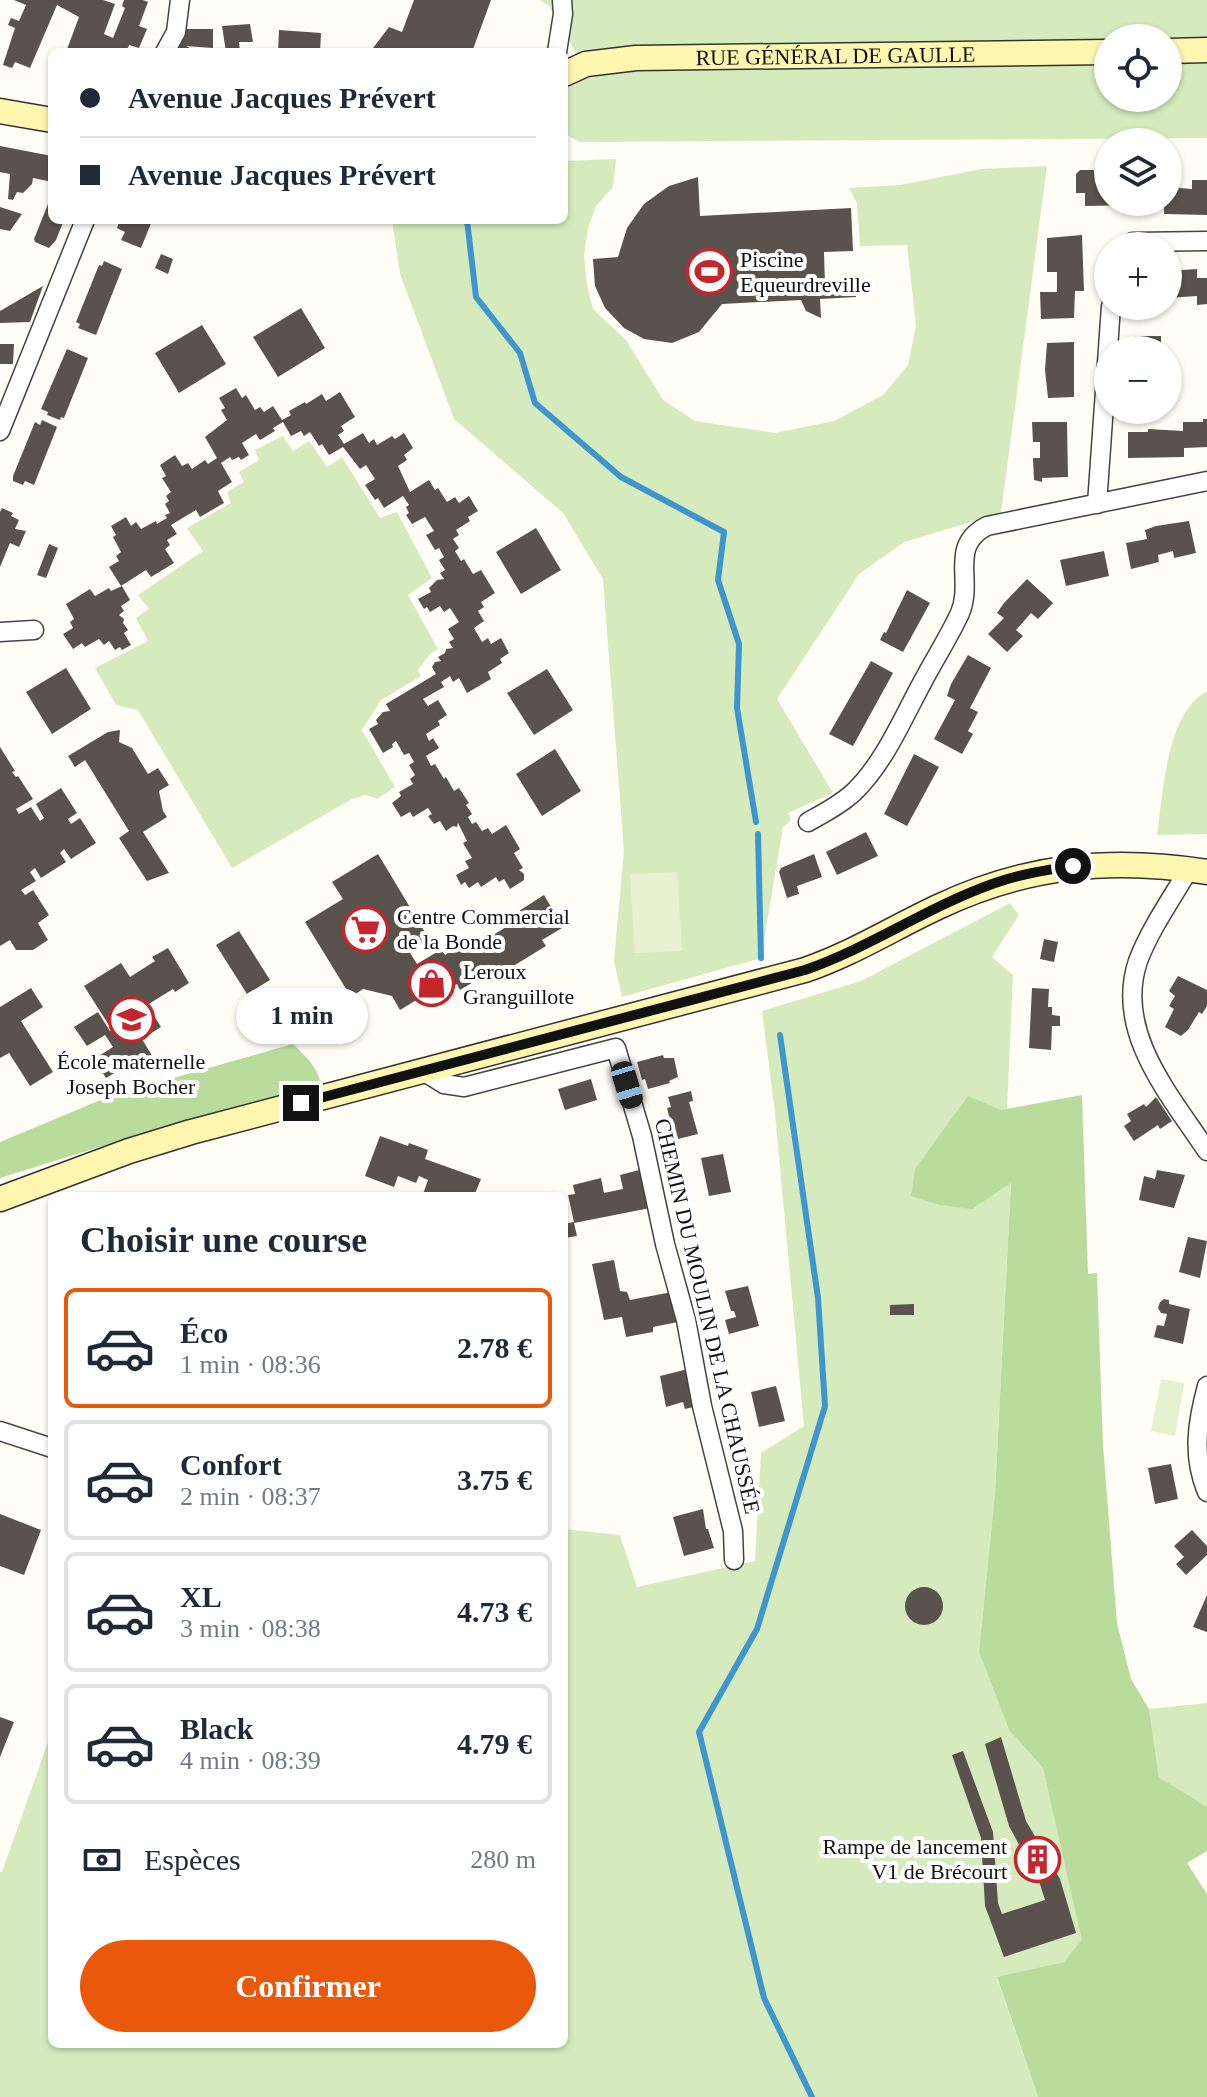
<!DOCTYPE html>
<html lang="fr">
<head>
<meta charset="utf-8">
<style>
  :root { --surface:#fff; --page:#f6f6f7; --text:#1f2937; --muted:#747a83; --line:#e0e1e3; --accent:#ea580c }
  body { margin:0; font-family:"Times New Roman",serif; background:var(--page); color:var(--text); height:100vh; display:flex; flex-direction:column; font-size:30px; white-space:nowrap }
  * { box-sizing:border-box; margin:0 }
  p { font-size:26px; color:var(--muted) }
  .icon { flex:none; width:44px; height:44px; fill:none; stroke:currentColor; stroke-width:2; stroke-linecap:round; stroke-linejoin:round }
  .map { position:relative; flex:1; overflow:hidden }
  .sheet { position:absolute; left:48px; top:1192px; width:520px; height:856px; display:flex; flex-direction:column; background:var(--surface); border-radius:12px; box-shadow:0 2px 6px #0004 }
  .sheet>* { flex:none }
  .guide { position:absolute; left:48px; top:48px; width:520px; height:176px; border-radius:12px; box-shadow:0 2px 6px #0004; display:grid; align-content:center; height:176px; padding:0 32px; background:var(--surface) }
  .buttons { position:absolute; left:1094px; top:24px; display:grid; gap:16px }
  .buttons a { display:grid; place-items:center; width:88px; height:88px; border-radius:50%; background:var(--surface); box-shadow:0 2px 6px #0004; font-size:40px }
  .end { position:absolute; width:36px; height:36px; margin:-18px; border:10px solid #111; background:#fff; box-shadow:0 0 0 4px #fff }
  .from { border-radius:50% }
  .bubble { position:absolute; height:56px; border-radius:28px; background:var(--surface); box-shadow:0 2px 6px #0004; font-size:26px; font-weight:800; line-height:56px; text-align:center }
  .car { position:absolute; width:24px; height:48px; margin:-24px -12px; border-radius:10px; box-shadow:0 0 6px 2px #0007; background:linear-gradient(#222 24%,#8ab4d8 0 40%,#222 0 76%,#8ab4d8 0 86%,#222 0) }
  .guide b { display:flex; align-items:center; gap:28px; height:76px; font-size:30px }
  .guide b+b { border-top:2px solid var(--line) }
  .guide i { width:20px; height:20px; background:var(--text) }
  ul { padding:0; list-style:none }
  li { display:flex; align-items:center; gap:24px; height:120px; margin:0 16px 12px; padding:0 16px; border:4px solid var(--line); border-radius:12px }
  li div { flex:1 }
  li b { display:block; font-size:30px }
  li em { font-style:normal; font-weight:800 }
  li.selected { border-color:var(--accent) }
  li>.icon { width:72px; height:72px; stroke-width:1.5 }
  h2 { padding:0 32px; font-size:36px; line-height:96px }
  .pay { display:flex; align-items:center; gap:20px; height:88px; padding:0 32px; font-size:30px }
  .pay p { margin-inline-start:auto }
  .button { display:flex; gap:16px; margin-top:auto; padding:16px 32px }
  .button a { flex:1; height:92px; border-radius:48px; background:var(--accent); color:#fff; font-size:32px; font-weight:800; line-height:92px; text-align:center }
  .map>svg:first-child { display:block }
  .green { fill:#d5ebbd; fill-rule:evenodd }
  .forest { fill:#b9dc9c }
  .pitch { fill:#e6f2cf }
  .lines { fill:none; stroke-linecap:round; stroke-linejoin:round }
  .stream { stroke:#3f96cf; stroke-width:6 }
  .building { fill:#5a524d }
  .street-casing { stroke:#444; stroke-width:21 }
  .secondary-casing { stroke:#333; stroke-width:27 }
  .street { stroke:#fff; stroke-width:18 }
  .secondary { stroke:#fff6b0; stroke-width:24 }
  .route { stroke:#111; stroke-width:10 }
  .labels { text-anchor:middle; stroke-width:8; stroke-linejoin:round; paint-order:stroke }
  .street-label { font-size:22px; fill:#111; stroke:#fff }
  .poi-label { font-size:22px; fill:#111; stroke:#fff; text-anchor:start }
</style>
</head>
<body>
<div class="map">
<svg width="1207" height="2097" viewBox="0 0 1207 2097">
  <rect width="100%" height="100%" fill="#fffdf5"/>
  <path class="green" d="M540,0H1207V138L579,142L564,133V90L576,53L549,6ZM1108,38H1168V98H1108Z
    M616,159L613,187L596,206L588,228L584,256L587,285L593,309L626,340L663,400L695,421L775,433L834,421L883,395L908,365L916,326L907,245L860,246L857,203L849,188L900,185L981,169L1047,166L1001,513L904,542L859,574L777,699L833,793L788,813L791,820L783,827L761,958L622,997L614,961L624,851L603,579L563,513L454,419L400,274L392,220H564V161Z
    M283,436L293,451L309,441L327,467L342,457L380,518L397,512L432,578L408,595L438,649L430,654L418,670L421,676L381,700L362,730L395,787L377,799L366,795L352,799L232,868L138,710L116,705L95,668L148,641L136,618L149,609L138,595L203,551L187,528L231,503L227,492L244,482L239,472L259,460L255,450Z
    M1207,691V834L1157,835C1163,794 1166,713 1207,691Z
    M1010,903L1019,915L992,957L1013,975L1007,1109L1001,1110L1011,1182L995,1493L979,1652L1009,1730L1043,1768L1083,1940L1064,1962L997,1978L1038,2097H0V1872H2L52,1731V2044H564V1529L620,1535L637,1587L755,1561L761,1453L804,1426L775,1113L762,1011L861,981Z
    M1207,1703V1807L1159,1777L1149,1709Z"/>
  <path class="forest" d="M293,1044C306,1057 319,1067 321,1087L122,1140L0,1178V1142L110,1096Z
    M1082,1095L1088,1274L1097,1273L1103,1445L1117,1623L1131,1679L1149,1709L1159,1777L1207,1807V1851L1187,1863L1207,1894V2097H1038L997,1977L1064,1962L1082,1940L1043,1768L1009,1730L979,1652L995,1493L1011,1183L972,1209L940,1205L911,1196L915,1169L968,1096L1001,1110Z"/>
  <path class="pitch" d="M677,872L682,951L635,953L630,874Z
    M1161,1379L1184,1383L1175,1436L1151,1431Z"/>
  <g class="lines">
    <path class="stream" d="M467,220L476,297L520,353L535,403L621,477L724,532L718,580L739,644L737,708L756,822
      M758,834L761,958
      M780,1035L818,1298L825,1406L757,1629L699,1732L764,1998L812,2097"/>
  </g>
  <path class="building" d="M14,0H103L115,4L104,34L113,38L125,8L122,6L124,0H143L148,2L139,26L147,29L139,48L129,45L126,52H66L79,17L57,5L30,68L15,62L12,68L3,65L15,28L8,25L11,18L19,21L26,5Z
    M414,0H491L472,52H370L389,27L402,32Z
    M250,24L253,42H239L240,52H226L222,26Z
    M187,29H213V48L186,46L198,52H174L183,30Z
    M279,30L321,33L320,52H278Z
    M0,146L52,156V182L33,178L32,184L23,193L17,192L13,200L8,199L10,174L0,172Z
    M1080,170H1099V178H1108V202H1141V205L1085,206V193H1076V174Z
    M698,177L700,216L851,208L853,251L824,252L825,286L855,285L856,297L820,299L821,318L806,311L801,300L722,304L699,332L672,343L644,339L624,328L605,308L595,286L593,259L618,257L627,228L644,204L669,186Z
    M1192,180H1207V215L1164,214V202H1168V187L1192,189Z
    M52,194V220H64L56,240L49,248L35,242L34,239Z
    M0,207L22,214L10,231L0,229Z
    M120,220L152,221L141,248L121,240L125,232L117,228Z
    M1082,235L1084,291H1075L1074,318L1041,319L1040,292H1057V272H1047V238Z
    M161,254L173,259L168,274L155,268Z
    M104,261L122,269L96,335L78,328L80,324L76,322L99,265L102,266Z
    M1197,269V278H1207V304L1197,305V296L1168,298V271Z
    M43,286L30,322L0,323V311Z
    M301,308L325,348L278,377L253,337Z
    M202,325L226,364L179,393L155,353Z
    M1135,336H1161V350H1135Z
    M1074,342V397L1048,398L1045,370L1047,343Z
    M0,344H14L13,364H0Z
    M67,349L88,358L64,418L61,417L60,420L47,415L48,412L41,409Z
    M236,388L242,398L246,395L255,410L260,407L264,412L273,406L282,420L291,415L289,411L305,402L306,404L322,394L326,401L340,392L355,417L341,426L344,431L338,435L344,444L363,433L369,443L374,439L377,445L392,436L395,439L404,433L413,448L404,455L407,460L398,466L410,492L429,480L435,490L438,488L447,502L455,497L459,503L469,496L478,511L468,517L470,521L456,530L459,535L453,539L459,548L455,551L461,561L464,559L473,574L481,570L495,593L481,602L484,607L478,611L484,621L474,628L482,642L488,638L491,644L501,638L509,653L500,659L502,663L488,672L491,679L467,693L459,678L453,682L450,676L441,682L444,687L423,699L428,706L438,700L447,715L438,721L440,725L426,734L429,741L433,738L439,748L426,756L431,766L435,764L444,779L446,777L454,791L459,788L469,803L466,805L472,814L468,817L472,824L476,822L482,831L488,828L492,834L506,825L520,849L514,853L523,868L519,870L524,874V880L510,889L504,879L499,882L496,877L481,887L478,882L469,888L465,882L461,885L456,875L469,868L465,861L472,858L463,843L467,841L458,823L457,827L453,826L446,831L440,821L434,824L428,816L432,814L428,808L413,817L410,812L401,817L392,803L401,796L399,792L413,784L410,779L415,775L409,765L414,762L409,753L404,755L396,741L392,744L393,747L383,753L369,729L378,724L376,720L383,712L390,711L386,704L436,674L432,667L435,662L441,661L438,657L445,653L446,649L453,648L449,642L454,639L448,629L459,622L450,608L444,612L440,606L430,612L427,607L424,609L418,599L431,592L429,588L437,580L444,579L440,573L445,570L439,560L444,557L439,548L435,550L426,535L434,531L425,517L412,524L406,515L409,513L406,507L409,505L403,496L384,508L378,498L375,500L365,485L375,479L366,465L360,469L343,447L329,455L322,444L319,446L310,432L304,436L301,431L291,436L283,422L273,428L275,431L260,440L256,434L242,443L249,455L241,460L239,457L232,460L230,457L221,463L232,482L218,491L224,503L200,517L196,510L171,525L177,534L167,540L170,545L165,549L174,563L151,577L146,570L121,586L109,567L119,561L116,556L121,552L113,537L116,535L111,526L126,517L131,526L136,522L141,529L156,521L157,524L167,518L165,515L170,513L165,504L169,501L166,496L171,492L162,478L166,476L160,465L175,455L182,466L188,463L192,469L205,460L208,464L217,458L205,437L227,420L221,410L225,408L219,398Z
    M1203,419H1207V447L1184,448V457L1128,458V432H1148V429L1183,431V422H1203Z
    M42,420L57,427L34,485L25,481L23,485L13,481V476L35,422L40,425Z
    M1032,422H1067L1068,477L1042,478V482L1034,480L1033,458H1040V442H1033Z
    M2,508L13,513L11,516L19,520L15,529L26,531L19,547L10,543L0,567V512Z
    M1189,521L1196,553L1174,558L1173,551L1158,555L1159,562L1131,569L1126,543L1147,539L1145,530L1156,526Z
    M536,528L561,570L521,594L496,552Z
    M49,544L58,548L46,578L37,575Z
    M1104,551L1109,576L1066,586L1060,560Z
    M1027,579L1053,603L1038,619L1031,613L1016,630L1023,636L1007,652L988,634L1004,618L997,613L1004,603Z
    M122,586L130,600L121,606L124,611L119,615L124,619L123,623L128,630L124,633L131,645L122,650L120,647L115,650L109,641L104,645L99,639L85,647L82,643L73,649L63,634L73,628L70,622L74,619L66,604L90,589L95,596L109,588L111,591Z
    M907,590L930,603L903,652L880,640L884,632L886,633Z
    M968,655L991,668L970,708L978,712L968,731L973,734L962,754L934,739L955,700L947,696L951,684Z
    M871,661L893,673L853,746L829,734Z
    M66,668L91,709L52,734L26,692Z
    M547,669L573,710L534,735L507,693Z
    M120,730L119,742L132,748L148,774L158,768L169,785L159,791L163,811L167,817L143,832L169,873L147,881L119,838L129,831L85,760L75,767L68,756L108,732Z
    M0,747L15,771L12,772L16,777L18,776L33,799L16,809L19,814L31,807L40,821L44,818L36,804L61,788L77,813L68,819L71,824L80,818L96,843L71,859L64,849L60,853L66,862L41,878L35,868L30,872L36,881L21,890L25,895L33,890L49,915L38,923L48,940L33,950H16L10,940L0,946Z
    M555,749L581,791L542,816L516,774Z
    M914,754L939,767L907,826L884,814Z
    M866,832L878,856L837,875L826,852Z
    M378,854L429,939L409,951L417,964L442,949L445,955L470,940L474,947L522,917L519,911L544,895L559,920L563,918L567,925L542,940L546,946L489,981L485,975L460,990L457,984L432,999L428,993L400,1010L392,996L363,989L351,997L305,922L343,899L332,882Z
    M814,854L822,877L797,886L799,894L787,898L779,872L781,868Z
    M239,931L270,980L247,994L216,945Z
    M1044,939L1058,942L1054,962L1040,959Z
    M168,948L189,983L175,992L173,989L147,1005L161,1027L142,1039L154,1059L130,1073L126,1066L106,1078L94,1059L113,1047L105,1035L87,1046L74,1027L98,1012L110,1031L112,1030L84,986L121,963L130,977L155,961L152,957Z
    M1178,976L1207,990V1006L1202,1014L1199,1012L1188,1030L1181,1036L1165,1027L1174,1009L1169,1006L1175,996L1169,991Z
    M31,988L43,1007L21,1021L53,1072L30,1086L9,1053L0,1058V1007Z
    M1032,988L1049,989L1048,1007H1052V1015L1060,1016V1026H1052L1051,1050L1029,1048Z
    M663,1055L664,1058H674L678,1077L669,1081L670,1083L648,1089L645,1079L642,1080L637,1062Z
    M591,1079L597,1100L565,1110L558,1089Z
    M691,1091L693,1101L689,1102L698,1134L678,1139L677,1135L674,1136L667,1108L671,1107L668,1097Z
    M1156,1097L1172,1121L1160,1129L1158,1125L1134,1141L1124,1126L1131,1121L1127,1114L1144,1104L1146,1107Z
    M380,1136L408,1146L409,1143L428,1150L425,1159L481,1179L474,1196H429L423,1194L428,1180L419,1176L416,1183L398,1176L394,1187L365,1176Z
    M723,1154L731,1192L709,1196L701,1158Z
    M643,1169L650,1208L574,1223L577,1236L564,1238V1224L574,1222L568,1195L575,1194L573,1185L601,1178L604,1193L623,1189L620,1175Z
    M1157,1170L1185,1175L1174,1208L1139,1200L1144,1176L1155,1179Z
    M1188,1237L1207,1241L1200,1278L1179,1272Z
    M614,1260L620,1291L627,1292L630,1300L672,1292L678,1322L653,1327V1332L626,1337L622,1317L604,1320L592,1264Z
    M748,1286L759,1326L729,1334L725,1320L736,1317L734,1311H731L725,1291Z
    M1164,1299L1169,1300V1304L1190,1309L1183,1344L1154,1337L1157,1325L1164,1326L1167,1314L1161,1313L1158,1308L1160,1302Z
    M914,1304V1315H890V1305Z
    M688,1369L697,1406L685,1409L683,1402L666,1407L660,1376Z
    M776,1386L785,1421L759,1427L751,1392Z
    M1171,1464L1178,1499L1155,1504L1148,1468Z
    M703,1509L706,1529H708L714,1548L684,1556L673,1517Z
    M0,1514L41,1530L24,1575L0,1566Z
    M1192,1530L1207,1546V1555L1186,1575L1176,1564L1184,1557L1174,1546Z
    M905 1606a19 19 0 1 1 38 0a19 19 0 1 1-38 0Z
    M1207,1595V1632L1193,1627Z
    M0,1717L14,1722L0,1757Z
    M1001,1737L1026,1821L1060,1879L1076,1933L1004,1957L985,1906L981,1838L952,1755L963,1751L993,1832L998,1903L1002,1914L1045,1900L1040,1884L1009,1826L985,1744Z"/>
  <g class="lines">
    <defs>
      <path id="street" d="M165,52L176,32L180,0
        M557,52L563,14L562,0
        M1130,246L1133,242L1207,241
        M0,431L85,220
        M1097,504L1111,306
        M0,632L34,630
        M808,822C824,813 840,805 854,792C884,763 902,720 922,683C934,660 949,637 960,613C974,580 948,546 987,526L1207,481
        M1189,869C1172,898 1150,929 1138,961C1114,1032 1170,1095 1207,1151
        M423,1071L444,1084L464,1087L616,1048L642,1136L665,1244L686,1320L702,1406L733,1531L734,1560
        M1207,1386C1197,1423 1192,1456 1207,1492
        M0,1431L52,1448"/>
      <g id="secondary">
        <path d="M1168,51L1207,50"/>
        <path id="s1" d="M564,74L586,64L636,58L1108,52"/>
        <path d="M0,111L52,120"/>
        <path d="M0,1199L129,1151L191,1132L805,970C852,954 893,928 938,907C1026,865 1111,857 1207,872"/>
      </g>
    </defs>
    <use href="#street" class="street-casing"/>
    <use href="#secondary" class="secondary-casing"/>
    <use href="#street" class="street"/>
    <use href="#secondary" class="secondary"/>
  </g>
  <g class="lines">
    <path class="route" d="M301,1103L805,970C871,947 929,906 995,883C1020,874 1047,870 1073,866"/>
  </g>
  <defs>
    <symbol id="stadium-ring" viewBox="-11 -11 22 22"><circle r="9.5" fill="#fff" stroke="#c4262e" stroke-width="1.5"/><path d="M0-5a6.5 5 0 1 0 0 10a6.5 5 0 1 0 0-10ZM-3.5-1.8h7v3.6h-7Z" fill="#c4262e"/></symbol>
    <symbol id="supermarket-ring" viewBox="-11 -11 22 22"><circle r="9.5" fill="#fff" stroke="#c4262e" stroke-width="1.5"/><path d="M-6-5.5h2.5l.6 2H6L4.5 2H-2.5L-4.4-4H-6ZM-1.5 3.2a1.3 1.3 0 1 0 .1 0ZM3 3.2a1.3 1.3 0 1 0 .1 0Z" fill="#c4262e"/></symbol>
    <symbol id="shop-ring" viewBox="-11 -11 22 22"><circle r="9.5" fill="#fff" stroke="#c4262e" stroke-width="1.5"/><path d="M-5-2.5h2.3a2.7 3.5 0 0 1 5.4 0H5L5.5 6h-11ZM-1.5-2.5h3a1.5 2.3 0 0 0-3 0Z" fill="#c4262e"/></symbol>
    <symbol id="school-ring" viewBox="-11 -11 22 22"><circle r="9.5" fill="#fff" stroke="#c4262e" stroke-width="1.5"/><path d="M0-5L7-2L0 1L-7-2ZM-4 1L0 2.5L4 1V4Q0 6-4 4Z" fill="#c4262e"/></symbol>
    <symbol id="building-ring" viewBox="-11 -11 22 22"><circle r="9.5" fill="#fff" stroke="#c4262e" stroke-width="1.5"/><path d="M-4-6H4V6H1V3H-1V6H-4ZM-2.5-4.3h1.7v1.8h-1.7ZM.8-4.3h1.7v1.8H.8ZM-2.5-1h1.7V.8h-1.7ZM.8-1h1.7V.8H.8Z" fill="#c4262e"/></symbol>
  </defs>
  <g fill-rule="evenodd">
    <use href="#stadium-ring" x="684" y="246" width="51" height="51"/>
    <use href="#supermarket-ring" x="340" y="904" width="51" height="51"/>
    <use href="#shop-ring" x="406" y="958" width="51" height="51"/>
    <use href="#school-ring" x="106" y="994" width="51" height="51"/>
    <use href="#building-ring" x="1012" y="1834" width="51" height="51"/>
  </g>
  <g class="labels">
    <g class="street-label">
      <text dy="8" stroke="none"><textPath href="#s1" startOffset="274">RUE GÉNÉRAL DE GAULLE</textPath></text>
      <text transform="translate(708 1316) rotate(77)" y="8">CHEMIN DU MOULIN DE LA CHAUSSÉE</text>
    </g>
    <g class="poi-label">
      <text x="740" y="267">Piscine<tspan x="740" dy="25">Equeurdreville</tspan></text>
      <text x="397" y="924">Centre Commercial<tspan x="397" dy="25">de la Bonde</tspan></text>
      <text x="463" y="979">Leroux<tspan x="463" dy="25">Granguillote</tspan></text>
      <text x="131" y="1069" text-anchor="middle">École maternelle<tspan x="131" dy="25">Joseph Bocher</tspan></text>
      <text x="1007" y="1854" text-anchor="end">Rampe de lancement<tspan x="1007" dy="25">V1 de Brécourt</tspan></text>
    </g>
  </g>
</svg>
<div class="buttons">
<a><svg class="icon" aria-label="locate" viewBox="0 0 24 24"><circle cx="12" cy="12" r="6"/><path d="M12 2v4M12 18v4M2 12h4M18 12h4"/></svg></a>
<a><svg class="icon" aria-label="layers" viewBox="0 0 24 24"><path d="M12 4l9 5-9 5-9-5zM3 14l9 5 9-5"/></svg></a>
<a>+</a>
<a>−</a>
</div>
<i class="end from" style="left:1073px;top:866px"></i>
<i class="end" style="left:301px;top:1103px"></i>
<div class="bubble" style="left:236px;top:988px;width:132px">1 min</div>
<i class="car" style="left:627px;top:1085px;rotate:163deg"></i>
<div class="guide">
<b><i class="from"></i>Avenue Jacques Prévert</b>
<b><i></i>Avenue Jacques Prévert</b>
</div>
<section class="sheet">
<h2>Choisir une course</h2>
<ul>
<li class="selected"><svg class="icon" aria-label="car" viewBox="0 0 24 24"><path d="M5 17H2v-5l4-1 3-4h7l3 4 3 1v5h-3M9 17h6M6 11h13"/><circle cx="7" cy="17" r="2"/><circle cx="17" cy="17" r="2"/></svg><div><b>Éco</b><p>1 min · 08:36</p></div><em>2.78 €</em></li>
<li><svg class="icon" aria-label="car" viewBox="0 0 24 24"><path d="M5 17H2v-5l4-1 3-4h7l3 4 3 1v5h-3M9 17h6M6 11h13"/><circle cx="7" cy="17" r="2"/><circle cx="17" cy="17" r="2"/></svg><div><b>Confort</b><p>2 min · 08:37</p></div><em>3.75 €</em></li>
<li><svg class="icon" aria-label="car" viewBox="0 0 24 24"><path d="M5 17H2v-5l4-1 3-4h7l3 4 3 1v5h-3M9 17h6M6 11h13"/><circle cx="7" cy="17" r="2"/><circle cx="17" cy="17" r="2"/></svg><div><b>XL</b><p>3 min · 08:38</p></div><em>4.73 €</em></li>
<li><svg class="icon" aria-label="car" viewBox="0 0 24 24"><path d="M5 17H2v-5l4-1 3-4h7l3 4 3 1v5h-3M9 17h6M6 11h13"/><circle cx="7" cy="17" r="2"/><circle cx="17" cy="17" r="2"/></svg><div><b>Black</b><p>4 min · 08:39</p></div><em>4.79 €</em></li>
</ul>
<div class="pay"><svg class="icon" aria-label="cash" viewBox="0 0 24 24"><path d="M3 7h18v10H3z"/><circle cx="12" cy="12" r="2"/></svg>Espèces<p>280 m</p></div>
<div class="button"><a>Confirmer</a></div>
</section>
</div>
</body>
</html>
